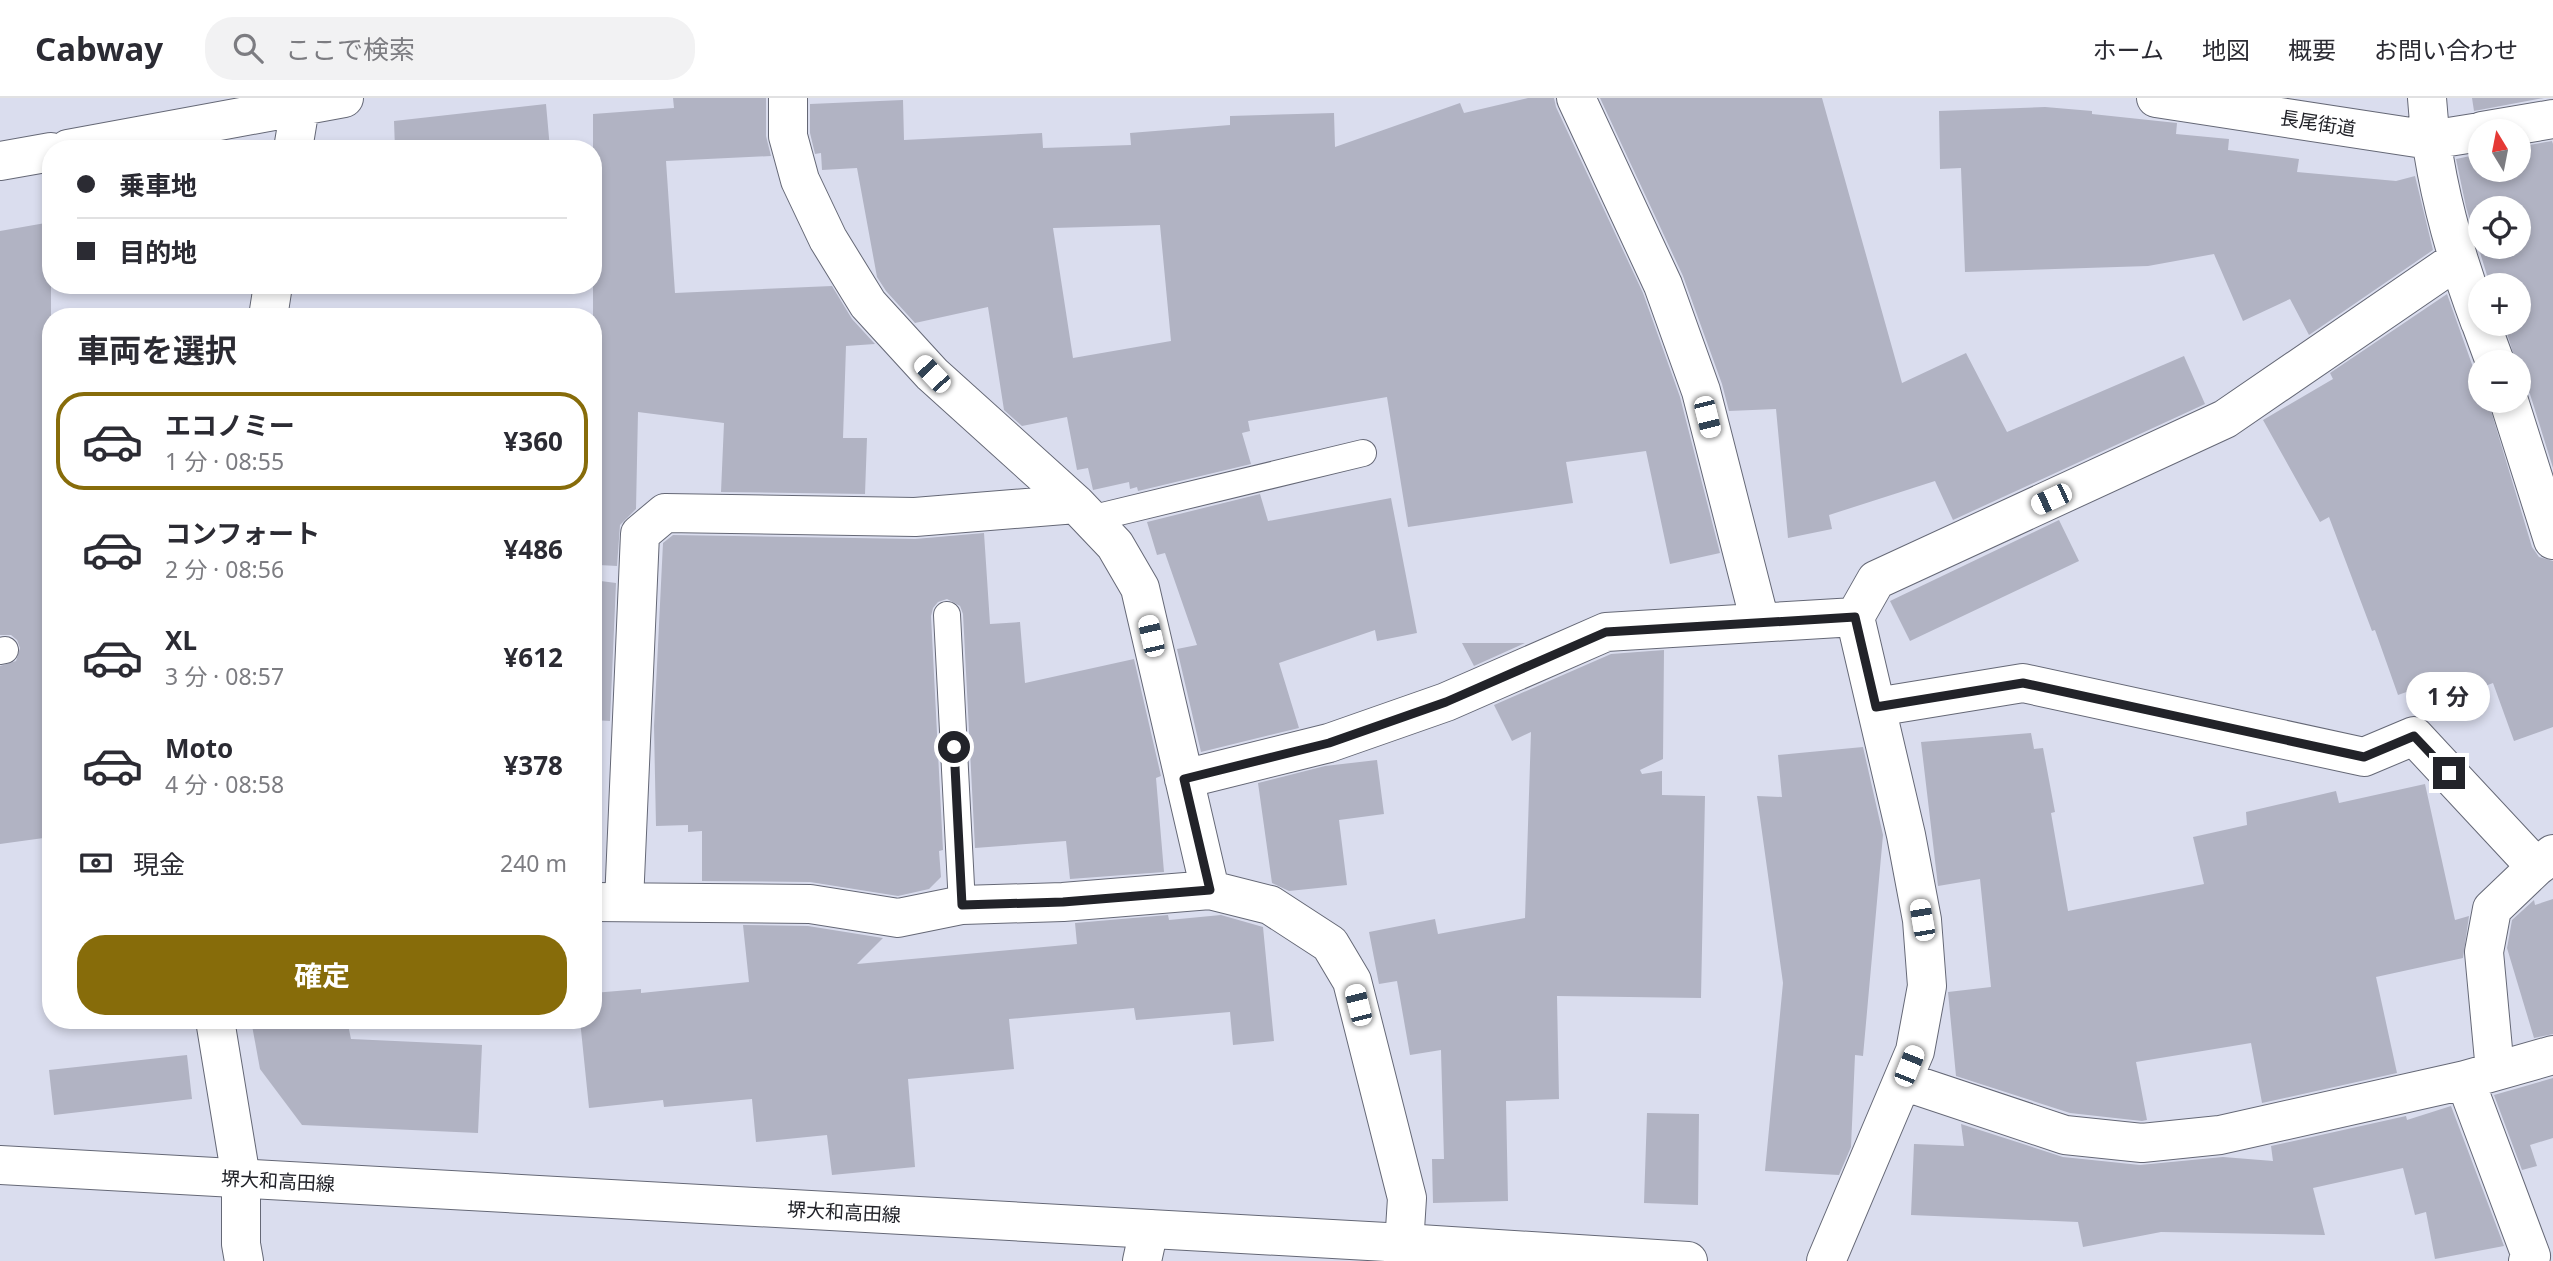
<!DOCTYPE html>
<html lang="ja">
<head>
<meta charset="utf-8">
<style>
  :root { --surface:#fff; --page:#f2f2f3; --text:#2b2b33; --muted:#7c7c81; --line:#e1e1e2; --accent:#876c0a }
  body { margin:0; font-family:"Noto Sans","Noto Sans JP",sans-serif; background:var(--page); color:var(--text); height:100vh; display:flex; flex-direction:column; font-size:26px; white-space:nowrap }
  * { box-sizing:border-box; margin:0 }
  p { font-size:23px; color:var(--muted) }
  .icon { flex:none; width:38px; height:38px; fill:none; stroke:currentColor; stroke-width:2; stroke-linecap:round; stroke-linejoin:round }
  .map { position:relative; flex:1; overflow:hidden }
  .side { position:absolute; left:42px; top:210px; width:560px; height:721px; display:flex; flex-direction:column; background:var(--surface); border-radius:28px; box-shadow:0 4px 10px #0003 }
  .side>* { flex:none }
  .hud { position:absolute; left:42px; top:42px; width:560px; height:154px; border-radius:28px; box-shadow:0 4px 10px #0003; display:grid; align-content:center; height:154px; padding:0 35px; background:var(--surface) }
  .needle { width:46px; rotate:350deg }
  .tools { position:absolute; left:2468px; top:21px; display:grid; gap:14px }
  .tools a { display:grid; place-items:center; width:63px; height:63px; border-radius:50%; background:var(--surface); box-shadow:0 4px 10px #0003; font-size:35px }
  .end { position:absolute; width:32px; height:32px; margin:-16px; border:9px solid #222329; background:#fff; box-shadow:0 0 0 4px #fff }
  .from { border-radius:50% }
  .bubble { position:absolute; height:49px; border-radius:24px; background:var(--surface); box-shadow:0 4px 10px #0003; font-size:23px; font-weight:700; line-height:49px; text-align:center }
  .car { position:absolute; width:21px; height:42px; margin:-21px -10px; border-radius:9px; box-shadow:0 0 5px 2px #0007; background:linear-gradient(#fff 24%,#345 0 40%,#fff 0 76%,#345 0 86%,#fff 0) }
  .hud b { display:flex; align-items:center; gap:24px; height:66px; font-size:26px }
  .hud b+b { border-top:2px solid var(--line) }
  .hud i { width:18px; height:18px; background:var(--text) }
  ul { padding:0; list-style:none }
  li { display:flex; align-items:center; gap:21px; height:98px; margin:0 14px 10px; padding:0 21px; border:4px solid transparent; border-radius:28px }
  li div { flex:1 }
  li b { display:block; font-size:26px }
  li em { font-style:normal; font-weight:700 }
  li.current { border-color:var(--accent) }
  li>.icon { width:63px; height:63px; stroke-width:1.5 }
  h2 { padding:0 35px; font-size:32px; line-height:84px }
  .pay { display:flex; align-items:center; gap:18px; height:77px; padding:0 35px; font-size:26px }
  .pay p { margin-inline-start:auto }
  .cta { display:flex; gap:14px; margin-top:auto; padding:14px 35px }
  .cta a { flex:1; height:80px; border-radius:28px; background:var(--accent); color:#fff; font-size:28px; font-weight:700; line-height:80px; text-align:center }
  header { display:flex; align-items:center; gap:42px; box-sizing:border-box; height:98px; padding:0 35px; background:var(--surface); border-bottom:2px solid var(--line) }
  header strong { font-size:33px }
  nav { display:flex; gap:38px; margin-inline-start:auto; font-size:24px }
  .search { width:490px; height:63px; background:var(--page); display:flex; align-items:center; gap:18px; box-sizing:border-box; padding:0 24px; border-radius:28px; color:var(--muted); font-size:26px }
  .map>svg:first-child { display:block }
  .building { fill:#b1b3c3; fill-rule:evenodd }
  .lines { fill:none; stroke-linecap:round; stroke-linejoin:round }
  .lane-casing { stroke:#656876; stroke-width:28 }
  .street-casing { stroke:#656876; stroke-width:40 }
  .primary-casing { stroke:#656876; stroke-width:40 }
  .lane { stroke:#fff; stroke-width:26 }
  .street { stroke:#fff; stroke-width:38 }
  .primary { stroke:#fff; stroke-width:38 }
  .route { stroke:#222329; stroke-width:9 }
  .labels { text-anchor:middle; stroke-width:5; stroke-linejoin:round; paint-order:stroke }
  .street-label { font-size:19px; fill:#222329; stroke:#fff }
</style>
</head>
<body>
<header>
<strong>Cabway</strong>
<div class="search"><svg class="icon" aria-label="search" viewBox="0 0 24 24"><circle cx="10" cy="10" r="6"/><path d="M15 15l6 6"/></svg>ここで検索</div>
<nav><a>ホーム</a><a>地図</a><a>概要</a><a>お問い合わせ</a></nav>
</header>
<div class="map">
<svg width="2553" height="1163" viewBox="0 0 2553 1163">
  <rect width="100%" height="100%" fill="#daddee"/>
  <path class="building" d="M673,0H766V38L771,58L666,63L675,195L832,188L852,221L875,246L846,248L843,340H867L865,396L721,394L724,325L638,314L636,411L620,427L617,468L599,467L597,260H593V16L674,10Z
    M1528,0H1554L1556,9L1643,195L1680,299L1720,455L1670,466L1646,353L1566,364L1573,405L1408,429L1387,299L1248,323L1250,333L1242,335L1251,366L1138,393L1137,389L1130,391L1129,384L1093,392L1088,370L1077,372L1067,319L1022,328L1004,312L988,209L915,225L886,193L877,179L857,70L822,72L821,55L815,56L810,35V6L903,2L904,42L1042,35L1043,50L1131,47L1130,35L1230,27V18L1334,15L1335,49L1460,5L1464,15ZM1160,127L1171,243L1073,260L1053,130Z
    M1600,0H1822L1902,285L1966,255L2007,334L2184,258L2205,306L1953,422L1935,383L1829,417L1832,431L1788,440L1776,311L1729,313L1722,286L1683,178Z
    M2472,0H2544L2474,13Z
    M546,6L550,51H395L394,23Z
    M2045,9L2092,13V16L2177,25L2176,36L2229,41L2228,52L2299,61L2297,74L2396,83L2415,78L2433,152L2309,237L2290,201L2243,223L2214,156L2148,168L1965,174L1961,70L1940,71L1939,13Z
    M2552,43L2553,46V370L2530,296L2524,287L2518,284V264H2516L2504,226H2518V187H2490L2466,109L2456,61L2480,56V72H2518V49ZM2480,110H2518V149H2480Z
    M51,124V739L0,746V568L16,563L20,550L17,542L11,537H0V133Z
    M2447,196L2474,272L2480,279V303H2488L2532,449L2539,459L2553,463V629L2514,643L2493,585L2422,612L2415,591L2398,597L2375,532L2372,533L2329,419L2320,424L2263,322L2333,281L2330,275Z
    M1260,396L1268,423L1391,400L1417,535L1377,543L1375,532L1279,565L1299,630L1201,654L1177,551L1197,547L1165,455L1157,457L1147,424Z
    M2059,422L2079,463L1910,543L1890,503Z
    M984,435L990,526L1020,524L1025,585L1134,561L1161,678L1156,680L1164,774L1070,781L1066,743L975,750L963,516L960,508L947,501L938,504L933,510L931,518L943,752L939,753L941,779L929,791L898,798L810,784L702,783V733L688,734V727L656,728L654,628L663,445L673,437L915,441Z
    M593,482L616,485L610,623L593,622Z
    M1462,545H1525L1474,568Z
    M1664,552L1663,661L1640,672L1642,676L1662,673V697L1705,698L1701,900L1557,898L1559,1001L1506,1003L1508,1103L1433,1105L1432,1061H1444L1441,952L1410,957L1397,883L1379,886L1369,834L1435,821L1438,836L1525,820L1531,634L1512,643L1494,607L1611,556Z
    M2031,635L2034,651L2043,650L2055,714L2051,715L2068,813L2204,786L2193,739L2247,727L2246,714L2336,693L2339,705L2425,686L2455,822L2469,818L2463,860L2376,879L2397,975L2262,1005L2251,945L2136,964L2147,1022L2142,1023L2070,1015L1956,978L1948,894L1991,889L1980,781L1938,788L1921,644Z
    M1863,649L1883,737L1863,958L1855,957L1851,1049L1839,1077L1765,1073L1783,885L1757,698L1782,699L1778,657Z
    M1377,662L1384,716L1339,722L1347,787L1289,793L1272,785L1258,685L1325,668Z
    M2553,801V936L2534,940L2507,850L2512,822L2534,802L2535,807Z
    M1168,817L1169,822L1221,817L1263,829L1274,943L1233,947L1230,914L1136,922L1134,910L1009,921L1014,971L908,981L915,1069L832,1077L827,1037L756,1044L752,1001L664,1009L663,1002L589,1010L580,922H593V895L641,891V895L749,884L743,827L808,828L883,840L857,866L1077,846L1075,825Z
    M251,922H347L351,941L482,947L478,1035L302,1027L260,971Z
    M187,957L192,1001L54,1017L49,972Z
    M2553,980V1040L2530,1047L2537,1068L2522,1072L2494,997Z
    M2451,1008L2504,1148L2435,1161L2426,1114L2415,1117L2403,1070L2313,1090L2325,1137L2161,1134L2083,1149L2078,1124L1911,1117L1914,1046L1964,1048L1961,1026L2063,1059L2140,1067L2223,1059L2273,1063L2271,1048L2406,1018L2407,1022Z
    M1647,1015L1699,1016L1698,1107L1644,1105Z"/>
  <g class="lines">
    <defs>
      <path id="lane" d="M1090,421L1363,355
        M947,517L962,807
        M0,553L5,552"/>
      <path id="street" d="M788,0V38L800,82L828,141L868,206L932,276L1076,406L1115,447L1140,490L1210,792
        M1576,0L1663,187L1701,293L1760,524
        M2156,0L2430,42L2480,34
        M2427,0C2432,77 2453,152 2480,224
        M2482,33L2553,21
        M68,51L344,0
        M293,51L300,9
        M0,63L51,54
        M268,219L273,187
        M2481,226L2495,264
        M2509,303L2553,442
        M1855,519L1876,482L2225,321L2457,162
        M1876,609L2023,585L2364,659L2414,638L2536,769L2553,756
        M1184,681L1329,645L1446,604L1606,534L1855,519L1906,737L1922,822L1927,888L1915,953L1826,1163
        M593,804L810,806L898,820L962,807L1063,804L1210,792L1270,807L1330,846L1352,883L1407,1100L1403,1163
        M624,804L640,436L665,415L915,419L1076,406
        M215,922L241,1080V1146L244,1163
        M2495,973L2484,854L2492,811L2536,769
        M2465,982L2531,1158L2528,1163
        M1903,983L2065,1037L2142,1045L2220,1037L2465,982L2553,957
        M1142,1163L1149,1131"/>
      <path id="primary" d="M0,1067L1404,1145L1688,1163"/>
    </defs>
    <use href="#lane" class="lane-casing"/>
    <use href="#street" class="street-casing"/>
    <use href="#primary" class="primary-casing"/>
    <use href="#lane" class="lane"/>
    <use href="#street" class="street"/>
    <use href="#primary" class="primary"/>
  </g>
  <g class="lines">
    <path class="route" d="M954,649L962,807L1063,804L1210,792L1184,681L1329,645L1446,604L1606,534L1855,519L1876,609L2023,585L2364,659L2414,638L2449,675"/>
  </g>
  <g class="labels">
    <g class="street-label">
      <text transform="translate(2318 25) rotate(9)" y="7">長尾街道</text>
      <text transform="translate(278 1083) rotate(3)" y="7">堺大和高田線</text>
      <text transform="translate(844 1114) rotate(3)" y="7">堺大和高田線</text>
    </g>
  </g>
</svg>
<div class="tools">
<a><svg class="needle" viewBox="-14 -14 28 28"><path d="M0-13l5 13h-10z" fill="#e53935"/><path d="M0 13l5-13h-10z" fill="#7c7c81"/></svg></a>
<a><svg class="icon" aria-label="locate" viewBox="0 0 24 24"><circle cx="12" cy="12" r="6"/><path d="M12 2v4M12 18v4M2 12h4M18 12h4"/></svg></a>
<a>+</a>
<a>−</a>
</div>
<i class="end from" style="left:954px;top:649px"></i>
<i class="end" style="left:2449px;top:675px"></i>
<div class="bubble" style="left:2406px;top:574px;width:84px">1 分</div>
<i class="car" style="left:932px;top:276px;rotate:317deg"></i>
<i class="car" style="left:1707px;top:319px;rotate:166deg"></i>
<i class="car" style="left:2051px;top:401px;rotate:245deg"></i>
<i class="car" style="left:1151px;top:538px;rotate:347deg"></i>
<i class="car" style="left:1922px;top:822px;rotate:350deg"></i>
<i class="car" style="left:1358px;top:907px;rotate:346deg"></i>
<i class="car" style="left:1909px;top:968px;rotate:22deg"></i>
<div class="hud">
<b><i class="from"></i>乗車地</b>
<b><i></i>目的地</b>
</div>
<section class="side">
<h2>車両を選択</h2>
<ul>
<li class="current"><svg class="icon" aria-label="car" viewBox="0 0 24 24"><path d="M5 17H2v-5l4-1 3-4h7l3 4 3 1v5h-3M9 17h6M6 11h13"/><circle cx="7" cy="17" r="2"/><circle cx="17" cy="17" r="2"/></svg><div><b>エコノミー</b><p>1 分 · 08:55</p></div><em>¥360</em></li>
<li><svg class="icon" aria-label="car" viewBox="0 0 24 24"><path d="M5 17H2v-5l4-1 3-4h7l3 4 3 1v5h-3M9 17h6M6 11h13"/><circle cx="7" cy="17" r="2"/><circle cx="17" cy="17" r="2"/></svg><div><b>コンフォート</b><p>2 分 · 08:56</p></div><em>¥486</em></li>
<li><svg class="icon" aria-label="car" viewBox="0 0 24 24"><path d="M5 17H2v-5l4-1 3-4h7l3 4 3 1v5h-3M9 17h6M6 11h13"/><circle cx="7" cy="17" r="2"/><circle cx="17" cy="17" r="2"/></svg><div><b>XL</b><p>3 分 · 08:57</p></div><em>¥612</em></li>
<li><svg class="icon" aria-label="car" viewBox="0 0 24 24"><path d="M5 17H2v-5l4-1 3-4h7l3 4 3 1v5h-3M9 17h6M6 11h13"/><circle cx="7" cy="17" r="2"/><circle cx="17" cy="17" r="2"/></svg><div><b>Moto</b><p>4 分 · 08:58</p></div><em>¥378</em></li>
</ul>
<div class="pay"><svg class="icon" aria-label="cash" viewBox="0 0 24 24"><path d="M3 7h18v10H3z"/><circle cx="12" cy="12" r="2"/></svg>現金<p>240 m</p></div>
<div class="cta"><a>確定</a></div>
</section>
</div>
</body>
</html>
